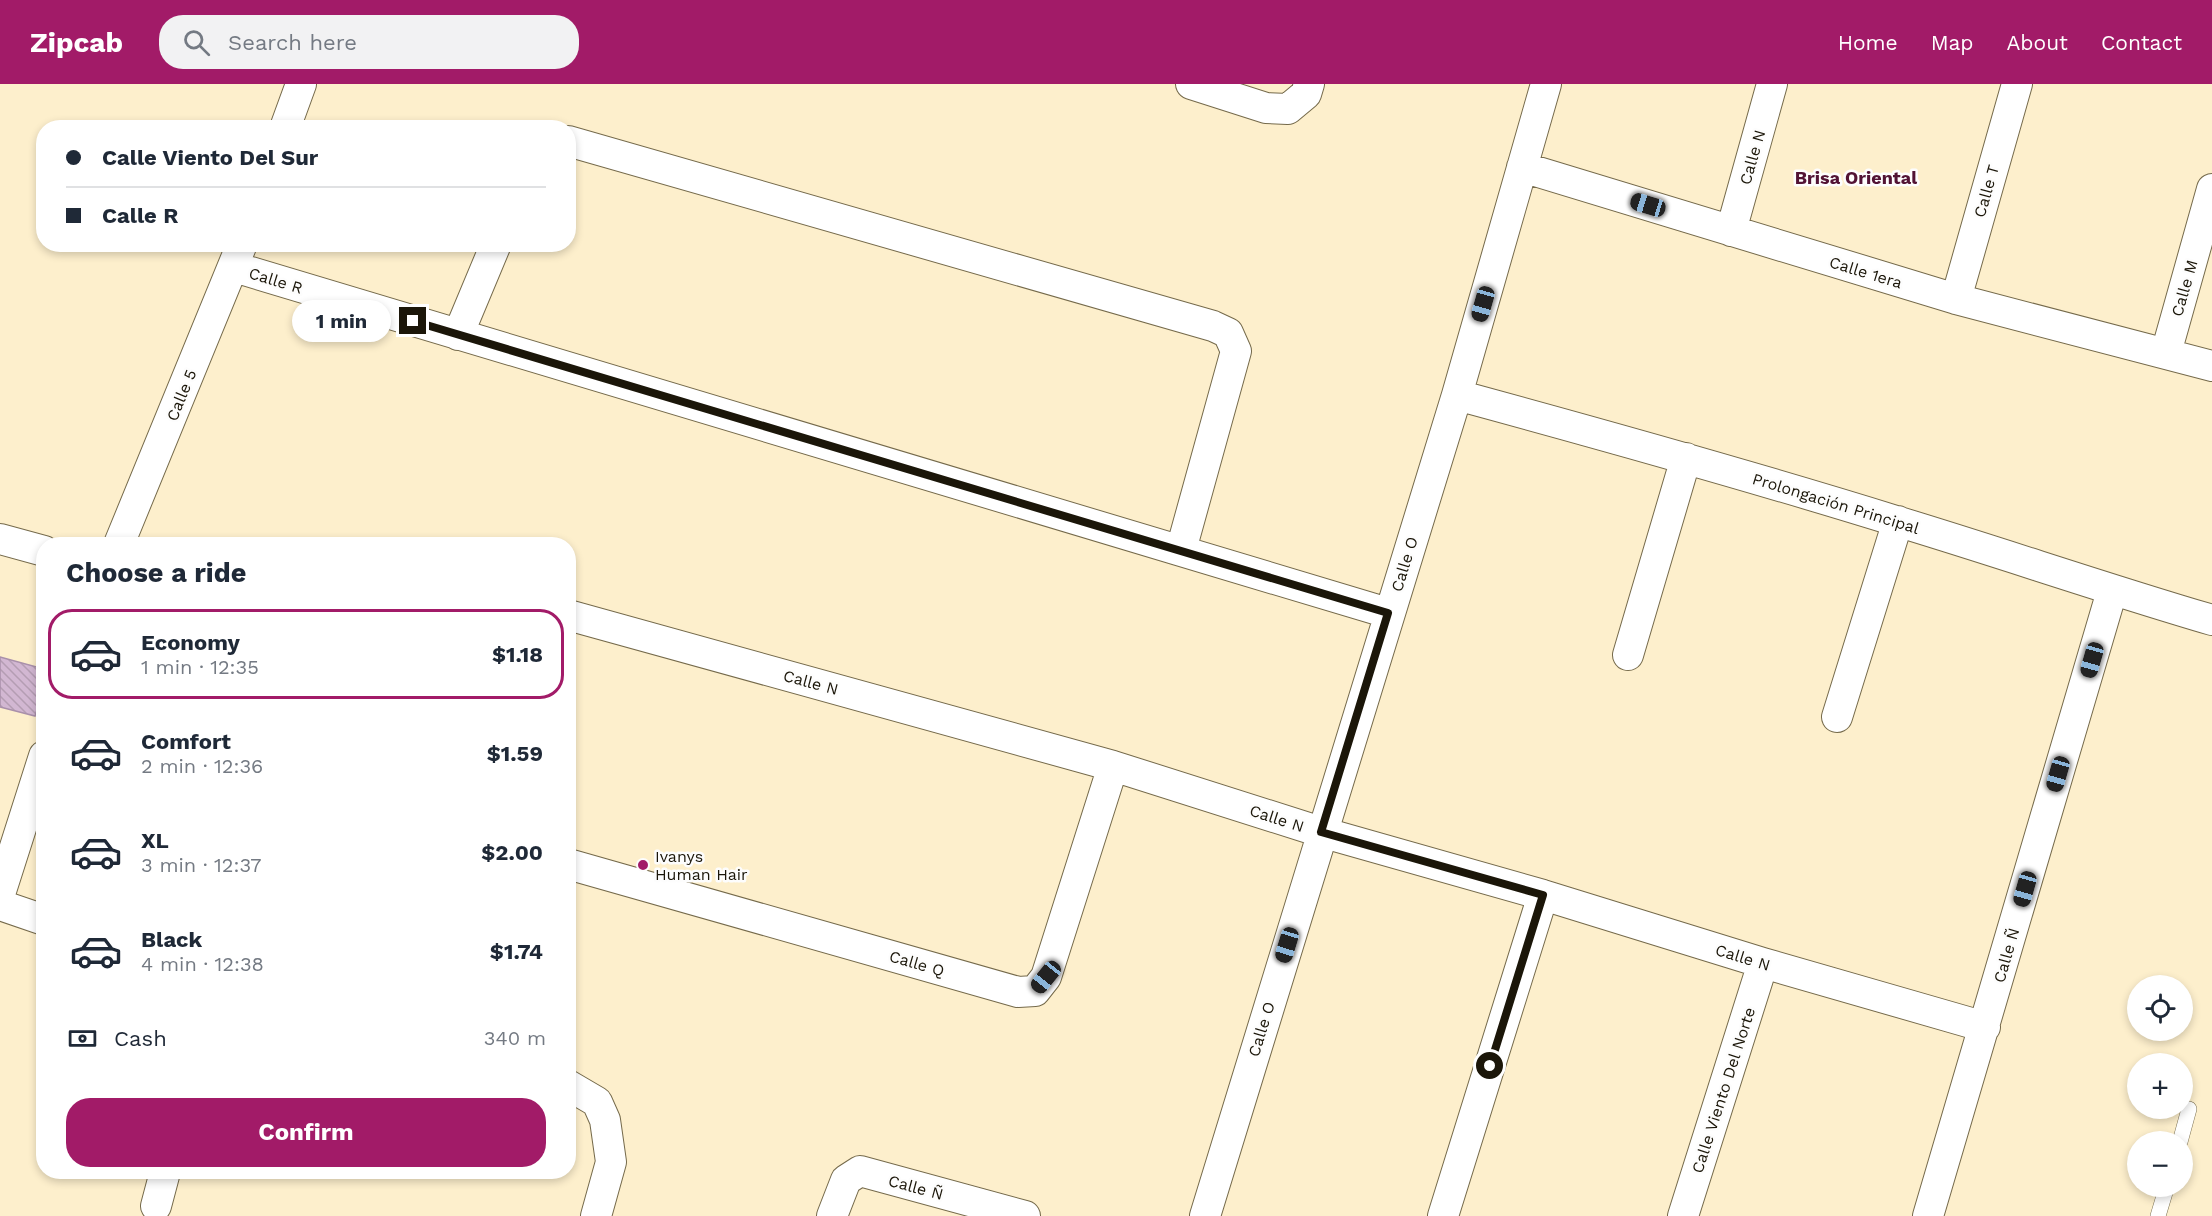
<!DOCTYPE html>
<html lang="en">
<head>
<meta charset="utf-8">
<style>
  :root { --surface:#fff; --page:#f2f2f3; --text:#1f2937; --muted:#747a83; --line:#e0e1e3; --accent:#a21b68 }
  body { margin:0; font-family:"Work Sans",sans-serif; background:var(--page); color:var(--text); height:100vh; display:flex; flex-direction:column; font-size:22px; white-space:nowrap }
  * { box-sizing:border-box; margin:0 }
  p { font-size:20px; color:var(--muted) }
  .icon { flex:none; width:33px; height:33px; fill:none; stroke:currentColor; stroke-width:2; stroke-linecap:round; stroke-linejoin:round }
  .map { position:relative; flex:1; overflow:hidden }
  .sheet { position:absolute; left:36px; top:453px; width:540px; height:642px; display:flex; flex-direction:column; background:var(--surface); border-radius:24px; box-shadow:0 3px 9px #0003 }
  .sheet>* { flex:none }
  .guide { position:absolute; left:36px; top:36px; width:540px; height:132px; border-radius:24px; box-shadow:0 3px 9px #0003; display:grid; align-content:center; height:132px; padding:0 30px; background:var(--surface) }
  .tools { position:absolute; left:2127px; top:891px; display:grid; gap:12px }
  .tools a { display:grid; place-items:center; width:66px; height:66px; border-radius:50%; background:var(--surface); box-shadow:0 3px 9px #0003; font-size:30px }
  .end { position:absolute; width:27px; height:27px; margin:-14px; border:8px solid #1b1609; background:#fff; box-shadow:0 0 0 3px #fff }
  .from { border-radius:50% }
  .bubble { position:absolute; height:42px; border-radius:21px; background:var(--surface); box-shadow:0 3px 9px #0003; font-size:20px; font-weight:700; line-height:42px; text-align:center }
  .car { position:absolute; width:18px; height:36px; margin:-18px -9px; border-radius:8px; box-shadow:0 0 4px 2px #0007; background:linear-gradient(#222 24%,#8ab4d8 0 40%,#222 0 76%,#8ab4d8 0 86%,#222 0) }
  .guide b { display:flex; align-items:center; gap:21px; height:57px; font-size:22px }
  .guide b+b { border-top:2px solid var(--line) }
  .guide i { width:15px; height:15px; background:var(--text) }
  ul { padding:0; list-style:none }
  li { display:flex; align-items:center; gap:18px; height:90px; margin:0 12px 9px; padding:0 18px; border:3px solid transparent; border-radius:24px }
  li div { flex:1 }
  li b { display:block; font-size:22px }
  li em { font-style:normal; font-weight:700 }
  li.current { border-color:var(--accent) }
  li>.icon { width:54px; height:54px; stroke-width:1.5 }
  h2 { padding:0 30px; font-size:27px; line-height:72px }
  .pay { display:flex; align-items:center; gap:15px; height:66px; padding:0 30px; font-size:22px }
  .pay p { margin-inline-start:auto }
  .action { display:flex; gap:12px; margin-top:auto; padding:12px 30px }
  .action a { flex:1; height:69px; border-radius:24px; background:var(--accent); color:#fff; font-size:24px; font-weight:700; line-height:69px; text-align:center }
  header { display:flex; align-items:center; gap:36px; box-sizing:border-box; height:84px; padding:0 30px; background:var(--accent); color:#fff }
  header strong { font-size:28px }
  nav { display:flex; gap:33px; margin-inline-start:auto; font-size:21px }
  .search { width:420px; height:54px; background:var(--page); display:flex; align-items:center; gap:15px; box-sizing:border-box; padding:0 21px; border-radius:24px; color:var(--muted); font-size:22px }
  .map>svg:first-child { display:block }
  .building { fill:url(#building-back-hatch); stroke:#a990aa; stroke-width:1.5 }
  .lines { fill:none; stroke-linecap:round; stroke-linejoin:round }
  .service-casing { stroke:#756a4b; stroke-width:16 }
  .minor-casing { stroke:#756a4b; stroke-width:32 }
  .service { stroke:#fff; stroke-width:15 }
  .minor { stroke:#fff; stroke-width:30 }
  .route { stroke:#1b1609; stroke-width:8 }
  .poi-dot { fill:#a21b68; stroke:#fdfdfd; stroke-width:2 }
  .labels { text-anchor:middle; stroke-width:5; stroke-linejoin:round; paint-order:stroke }
  .street-label { font-size:16px; fill:#1b1609; stroke:#fdfdfd }
  .poi-label { font-size:16px; fill:#1b1609; stroke:#fdfdfd; text-anchor:start }
  .neighbourhood-label { font-size:18px; font-weight:bold; fill:#521334; stroke:#fdfdfd }
</style>
</head>
<body>
<header>
<strong>Zipcab</strong>
<div class="search"><svg class="icon" aria-label="search" viewBox="0 0 24 24"><circle cx="10" cy="10" r="6"/><path d="M15 15l6 6"/></svg>Search here</div>
<nav><a>Home</a><a>Map</a><a>About</a><a>Contact</a></nav>
</header>
<div class="map">
<svg width="2212" height="1132" viewBox="0 0 2212 1132">
  <defs>
    <pattern id="building-back-hatch" width="6" height="6" patternUnits="userSpaceOnUse" patternTransform="scale(1.5)"><rect width="6" height="6" fill="#d2b7d2"/><path d="M-1 5l2 2M0 0l6 6M5-1l2 2" fill="none" stroke="#b49db3"/></pattern>
  </defs>
  <rect width="100%" height="100%" fill="#fdefcc"/>
  <path class="building" d="M0,573L44,585V604L35,632L0,623Z"/>
  <g class="lines">
    <defs>
      <path id="service" d="M2180,1058L2189,1025
        M2158,1132L2167,1102"/>
      <path id="minor" d="M1191,0L1266,24L1288,25L1306,10L1309,0
        M285,44L301,0
        M568,57L1213,242L1228,249L1236,267L1181,466
        M1522,83L1956,215L2212,282
        M1731,147L1772,0
        M234,183L1388,529
        M1956,215L2017,0
        M458,251L496,160
        M2166,269L2212,105
        M1457,311C1604,351 1751,392 1896,437C2002,469 2106,505 2212,536
        M0,455L44,467
        M119,460L242,160
        M568,531L1113,682L1321,748L1543,811L1763,879L1985,943
        M1628,571L1686,374
        M1837,633L1898,437
        M568,780L1018,908L1035,907L1046,893L1113,682
        M0,810L44,672
        M0,821L44,836
        M568,1001L597,1018L605,1036L611,1078L596,1132
        M156,1122L165,1088
        M832,1132L846,1096L860,1087L1025,1132
        M1205,1132L1457,311L1546,0
        M1443,1132L1543,811
        M1683,1132L1763,879
        M1928,1132L2112,507"/>
    </defs>
    <use href="#service" class="service-casing"/>
    <use href="#minor" class="minor-casing"/>
    <use href="#service" class="service"/>
    <use href="#minor" class="minor"/>
  </g>
  <g class="lines">
    <path class="route" d="M413,237L1388,529L1321,748L1543,811L1490,982"/>
  </g>
  <circle class="poi-dot" cx="643" cy="781" r="6"/>
  <g class="labels">
    <g class="street-label">
      <text transform="translate(1752 73) rotate(-74)" y="6">Calle N</text>
      <text transform="translate(1986 107) rotate(-74)" y="6">Calle T</text>
      <text transform="translate(1866 188) rotate(17)" y="6">Calle 1era</text>
      <text transform="translate(276 196) rotate(17)" y="6">Calle R</text>
      <text transform="translate(2184 204) rotate(-74)" y="6">Calle M</text>
      <text transform="translate(181 311) rotate(-68)" y="6">Calle 5</text>
      <text transform="translate(1836 419) rotate(17)" y="6">Prolongación Principal</text>
      <text transform="translate(1404 480) rotate(-73)" y="6">Calle O</text>
      <text transform="translate(811 598) rotate(15)" y="6">Calle N</text>
      <text transform="translate(1277 734) rotate(18)" y="6">Calle N</text>
      <text transform="translate(2006 871) rotate(-74)" y="6">Calle Ñ</text>
      <text transform="translate(1743 873) rotate(17)" y="6">Calle N</text>
      <text transform="translate(917 879) rotate(16)" y="6">Calle Q</text>
      <text transform="translate(1261 945) rotate(-73)" y="6">Calle O</text>
      <text transform="translate(1723 1006) rotate(-72)" y="6">Calle Viento Del Norte</text>
      <text transform="translate(916 1103) rotate(15)" y="6">Calle Ñ</text>
    </g>
    <g class="poi-label">
      <text x="655" y="778">Ivanys<tspan x="655" dy="18">Human Hair</tspan></text>
    </g>
    <g class="neighbourhood-label">
      <text x="1856" y="100">Brisa Oriental</text>
    </g>
  </g>
</svg>
<div class="tools">
<a><svg class="icon" aria-label="locate" viewBox="0 0 24 24"><circle cx="12" cy="12" r="6"/><path d="M12 2v4M12 18v4M2 12h4M18 12h4"/></svg></a>
<a>+</a>
<a>−</a>
</div>
<i class="end from" style="left:1490px;top:982px"></i>
<i class="end" style="left:413px;top:237px"></i>
<div class="bubble" style="left:292px;top:216px;width:99px">1 min</div>
<i class="car" style="left:1648px;top:121px;rotate:287deg"></i>
<i class="car" style="left:1483px;top:220px;rotate:196deg"></i>
<i class="car" style="left:2092px;top:576px;rotate:196deg"></i>
<i class="car" style="left:2058px;top:690px;rotate:196deg"></i>
<i class="car" style="left:2025px;top:805px;rotate:196deg"></i>
<i class="car" style="left:1287px;top:861px;rotate:197deg"></i>
<i class="car" style="left:1046px;top:893px;rotate:219deg"></i>
<div class="guide">
<b><i class="from"></i>Calle Viento Del Sur</b>
<b><i></i>Calle R</b>
</div>
<section class="sheet">
<h2>Choose a ride</h2>
<ul>
<li class="current"><svg class="icon" aria-label="car" viewBox="0 0 24 24"><path d="M5 17H2v-5l4-1 3-4h7l3 4 3 1v5h-3M9 17h6M6 11h13"/><circle cx="7" cy="17" r="2"/><circle cx="17" cy="17" r="2"/></svg><div><b>Economy</b><p>1 min · 12:35</p></div><em>$1.18</em></li>
<li><svg class="icon" aria-label="car" viewBox="0 0 24 24"><path d="M5 17H2v-5l4-1 3-4h7l3 4 3 1v5h-3M9 17h6M6 11h13"/><circle cx="7" cy="17" r="2"/><circle cx="17" cy="17" r="2"/></svg><div><b>Comfort</b><p>2 min · 12:36</p></div><em>$1.59</em></li>
<li><svg class="icon" aria-label="car" viewBox="0 0 24 24"><path d="M5 17H2v-5l4-1 3-4h7l3 4 3 1v5h-3M9 17h6M6 11h13"/><circle cx="7" cy="17" r="2"/><circle cx="17" cy="17" r="2"/></svg><div><b>XL</b><p>3 min · 12:37</p></div><em>$2.00</em></li>
<li><svg class="icon" aria-label="car" viewBox="0 0 24 24"><path d="M5 17H2v-5l4-1 3-4h7l3 4 3 1v5h-3M9 17h6M6 11h13"/><circle cx="7" cy="17" r="2"/><circle cx="17" cy="17" r="2"/></svg><div><b>Black</b><p>4 min · 12:38</p></div><em>$1.74</em></li>
</ul>
<div class="pay"><svg class="icon" aria-label="cash" viewBox="0 0 24 24"><path d="M3 7h18v10H3z"/><circle cx="12" cy="12" r="2"/></svg>Cash<p>340 m</p></div>
<div class="action"><a>Confirm</a></div>
</section>
</div>
</body>
</html>
